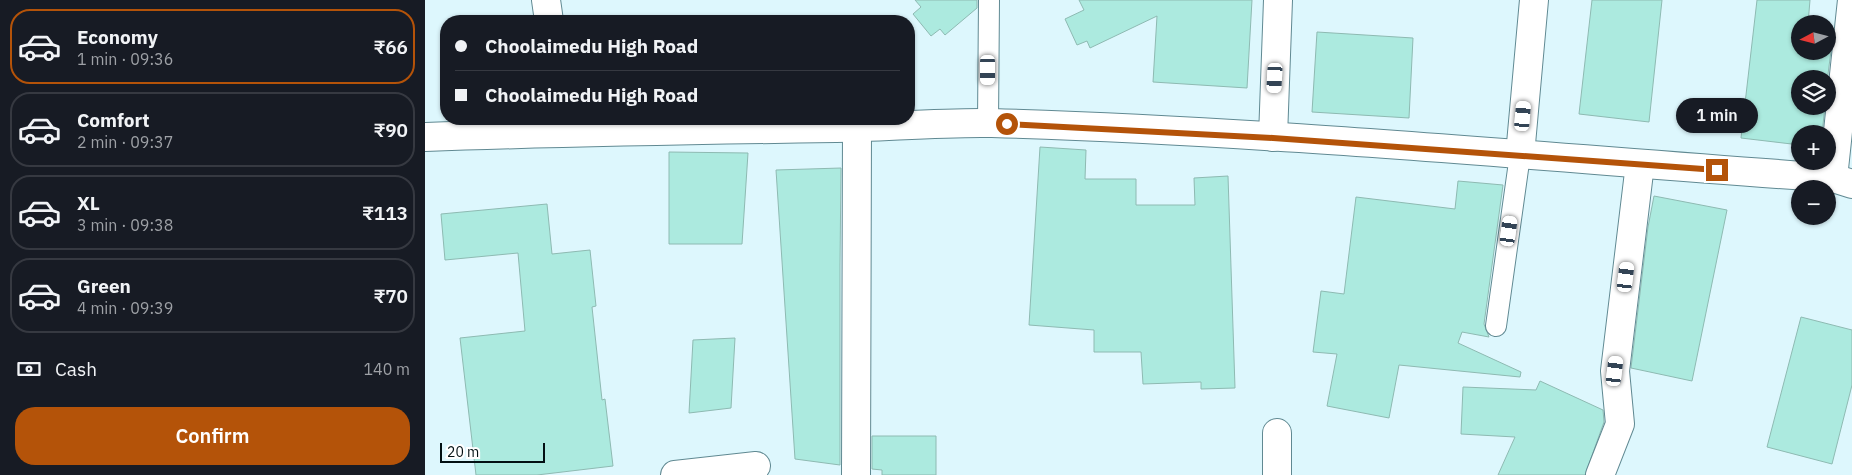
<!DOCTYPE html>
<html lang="en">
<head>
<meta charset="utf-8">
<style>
  :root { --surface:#171b24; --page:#242831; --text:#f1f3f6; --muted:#9ea1a6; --line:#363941; --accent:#b45309 }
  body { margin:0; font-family:"IBM Plex Sans",sans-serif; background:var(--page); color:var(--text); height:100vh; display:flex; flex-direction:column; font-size:19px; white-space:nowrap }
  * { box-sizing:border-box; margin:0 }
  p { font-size:16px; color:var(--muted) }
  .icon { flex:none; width:28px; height:28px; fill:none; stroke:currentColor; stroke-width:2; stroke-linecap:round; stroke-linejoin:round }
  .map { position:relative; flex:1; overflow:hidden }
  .details { display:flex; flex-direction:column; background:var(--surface); width:425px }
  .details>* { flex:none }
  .banner { position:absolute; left:15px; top:15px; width:475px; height:110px; border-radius:20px; box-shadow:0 1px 4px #0004; display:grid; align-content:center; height:110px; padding:0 15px; background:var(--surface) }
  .needle { width:32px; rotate:263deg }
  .tools { position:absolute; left:1366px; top:15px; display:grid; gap:10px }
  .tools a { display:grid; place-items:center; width:45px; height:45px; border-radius:50%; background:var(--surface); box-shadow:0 1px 4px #0004; font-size:25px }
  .scale { position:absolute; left:15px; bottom:12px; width:105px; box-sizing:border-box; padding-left:5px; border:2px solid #021013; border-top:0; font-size:14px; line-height:18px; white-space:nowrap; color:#021013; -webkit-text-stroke:4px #fff; paint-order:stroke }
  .end { position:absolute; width:22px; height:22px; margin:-11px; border:6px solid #b45309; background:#fff; box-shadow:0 0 0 2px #fff }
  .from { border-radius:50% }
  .bubble { position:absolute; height:35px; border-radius:18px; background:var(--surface); box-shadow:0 1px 4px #0004; font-size:16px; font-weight:600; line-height:35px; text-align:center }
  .car { position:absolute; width:15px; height:30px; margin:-15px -8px; border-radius:6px; box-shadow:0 0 4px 1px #0007; background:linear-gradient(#fff 24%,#345 0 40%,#fff 0 76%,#345 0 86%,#fff 0) }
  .banner b { display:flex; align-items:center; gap:18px; height:48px; font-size:19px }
  .banner b+b { border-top:1px solid var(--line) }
  .banner i { width:12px; height:12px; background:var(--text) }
  ul { padding:9px 0 0; list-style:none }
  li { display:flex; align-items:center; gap:15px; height:75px; margin:0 10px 8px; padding:0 5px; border:2px solid var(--line); border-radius:20px }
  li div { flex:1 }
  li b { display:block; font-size:19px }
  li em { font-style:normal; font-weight:600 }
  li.active { border-color:var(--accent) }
  li>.icon { width:45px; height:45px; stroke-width:1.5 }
  .pay { display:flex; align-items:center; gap:12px; height:55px; padding:0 15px; font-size:19px }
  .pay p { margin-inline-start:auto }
  .primary-button { display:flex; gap:10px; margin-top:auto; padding:10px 15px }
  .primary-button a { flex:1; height:58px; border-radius:20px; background:var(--accent); color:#fff; font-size:20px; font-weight:600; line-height:58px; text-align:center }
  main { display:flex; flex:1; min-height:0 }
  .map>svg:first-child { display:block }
  .building { fill:#aceadf; stroke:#8ebab2 }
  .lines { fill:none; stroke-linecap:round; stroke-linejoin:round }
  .service-casing { stroke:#608992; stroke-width:22 }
  .minor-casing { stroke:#608992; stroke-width:30 }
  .tertiary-casing { stroke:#608992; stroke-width:30 }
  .service { stroke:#fff; stroke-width:20 }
  .minor { stroke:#fff; stroke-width:28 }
  .tertiary { stroke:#fff; stroke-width:28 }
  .route { stroke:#b45309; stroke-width:6 }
</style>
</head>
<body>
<main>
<section class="details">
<ul>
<li class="active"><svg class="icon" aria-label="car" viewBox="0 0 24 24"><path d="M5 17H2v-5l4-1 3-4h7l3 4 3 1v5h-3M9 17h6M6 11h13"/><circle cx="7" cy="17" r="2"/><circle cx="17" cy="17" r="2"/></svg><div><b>Economy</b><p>1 min · 09:36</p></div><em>₹66</em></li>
<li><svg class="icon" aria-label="car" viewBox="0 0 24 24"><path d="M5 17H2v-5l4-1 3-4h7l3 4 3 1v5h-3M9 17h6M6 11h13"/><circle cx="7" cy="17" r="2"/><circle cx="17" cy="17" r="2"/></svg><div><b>Comfort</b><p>2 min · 09:37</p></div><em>₹90</em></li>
<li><svg class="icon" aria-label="car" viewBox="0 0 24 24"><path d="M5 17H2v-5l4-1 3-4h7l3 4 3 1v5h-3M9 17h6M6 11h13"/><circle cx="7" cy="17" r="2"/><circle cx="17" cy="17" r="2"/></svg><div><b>XL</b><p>3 min · 09:38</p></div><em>₹113</em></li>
<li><svg class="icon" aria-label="car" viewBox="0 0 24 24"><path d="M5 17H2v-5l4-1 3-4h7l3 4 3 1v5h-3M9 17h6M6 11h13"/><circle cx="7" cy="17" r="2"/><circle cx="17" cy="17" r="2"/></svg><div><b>Green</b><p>4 min · 09:39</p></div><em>₹70</em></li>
</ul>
<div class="pay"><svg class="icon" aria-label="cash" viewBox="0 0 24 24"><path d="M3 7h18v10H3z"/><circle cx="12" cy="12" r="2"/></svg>Cash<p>140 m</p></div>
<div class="primary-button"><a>Confirm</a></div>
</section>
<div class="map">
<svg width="1427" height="475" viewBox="0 0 1427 475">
  <rect width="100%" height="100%" fill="#ddf7fd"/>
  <path class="building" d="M490,0H552V8L520,35L515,29L506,36L488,14L496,7Z
    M654,0H827L822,88L728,82L732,16L665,48L662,41L652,45L640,19L659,10Z
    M1167,0H1237L1224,122L1154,114Z
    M1332,0H1385L1383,24H1375V51H1402V43H1407L1402,82V79H1375V106H1400L1397,134H1375V145L1316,138Z
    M892,32L988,38L984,118L887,112Z
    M615,147L661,150L660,179H711V205H770L769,178L803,176L810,388L776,389V382L718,384L716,352H669V330L604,325Z
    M244,152L323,153L317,244H244Z
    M416,168L415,266V465L370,459L351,170Z
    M1033,181L1078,185L1059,324L1064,337L1037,332L1033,343L1096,372L1095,377L974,365L964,418L902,406L912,354L888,352L896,291L919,294L931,197L1030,209Z
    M1229,196L1302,210L1267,381L1206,368L1223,227Z
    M122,204L127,254L165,250L171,306L167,307L177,400L180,399L188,466L112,475H51L35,338L100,331L93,253L20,260L16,214Z
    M1376,317L1427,330V385L1407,464L1342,447Z
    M310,338L306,408L264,413L268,340Z
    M1115,381L1178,410L1179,422L1160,475H1073L1090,437L1036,434L1038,387L1111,390Z
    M447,436H511V475H457V470L447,469Z"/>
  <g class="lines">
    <defs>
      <path id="service" d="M563,123L564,0
        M1071,326L1095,155"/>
      <path id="minor" d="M121,0L124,21
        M848,137L853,0
        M1095,155L1109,0
        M1408,178L1427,0
        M852,433V475
        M250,475L331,466
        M431,475L432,128
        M1175,475L1195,424L1190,371L1215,164"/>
      <path id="tertiary" d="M0,137C137,132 274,130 411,128C463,127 515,122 567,123C847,131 1128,158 1408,178L1427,184"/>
    </defs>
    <use href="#service" class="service-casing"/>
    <use href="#minor" class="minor-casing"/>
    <use href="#tertiary" class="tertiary-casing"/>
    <use href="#service" class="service"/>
    <use href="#minor" class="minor"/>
    <use href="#tertiary" class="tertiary"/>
  </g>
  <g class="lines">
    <path class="route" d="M582,124L848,138L1292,170"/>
  </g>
</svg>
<div class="tools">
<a><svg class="needle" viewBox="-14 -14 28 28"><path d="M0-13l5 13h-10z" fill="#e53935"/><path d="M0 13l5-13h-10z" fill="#9ea1a6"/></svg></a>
<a><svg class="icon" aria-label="layers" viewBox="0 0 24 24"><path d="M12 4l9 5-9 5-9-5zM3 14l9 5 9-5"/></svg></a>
<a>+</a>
<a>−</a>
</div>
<div class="scale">20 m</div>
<i class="end from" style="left:582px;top:124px"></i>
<i class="end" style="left:1292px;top:170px"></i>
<div class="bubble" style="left:1251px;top:98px;width:82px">1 min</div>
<i class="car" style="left:563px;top:70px;rotate:180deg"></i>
<i class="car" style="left:850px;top:78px;rotate:183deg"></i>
<i class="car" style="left:1098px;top:116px;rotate:5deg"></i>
<i class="car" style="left:1084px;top:231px;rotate:8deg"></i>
<i class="car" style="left:1201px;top:277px;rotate:7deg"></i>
<i class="car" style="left:1190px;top:371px;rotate:7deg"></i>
<div class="banner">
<b><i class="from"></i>Choolaimedu High Road</b>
<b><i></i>Choolaimedu High Road</b>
</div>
</div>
</main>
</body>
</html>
